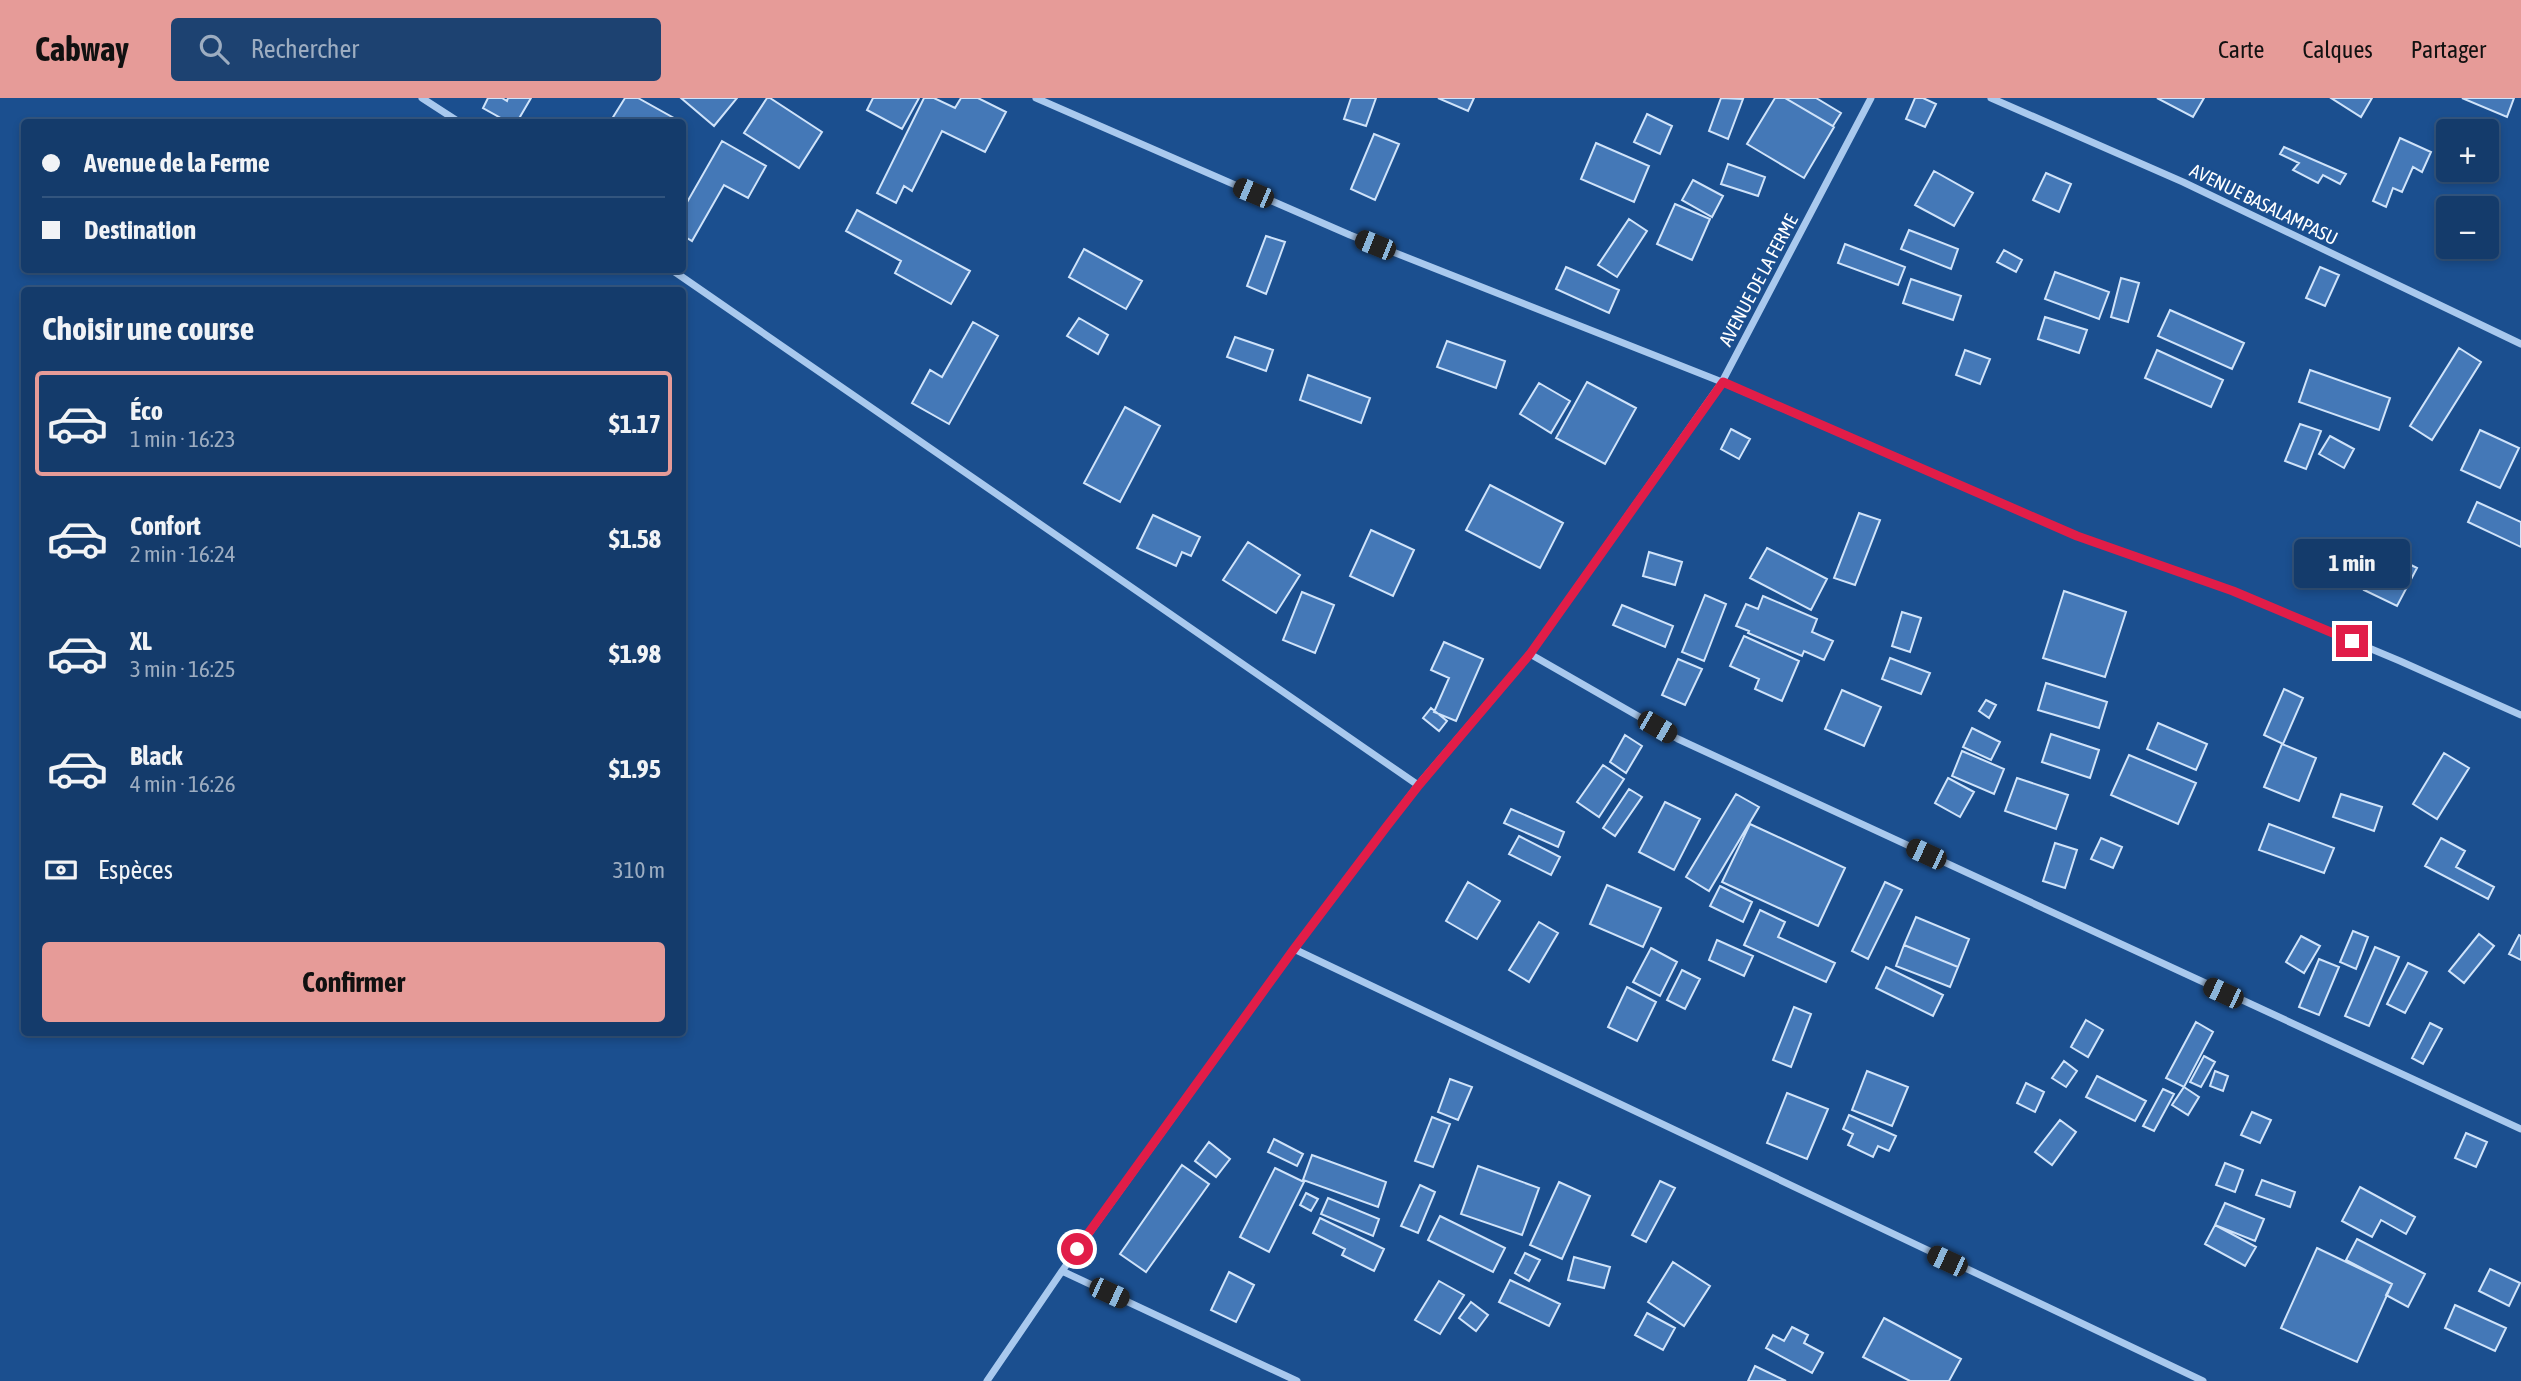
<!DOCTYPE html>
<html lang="fr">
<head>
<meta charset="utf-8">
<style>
  :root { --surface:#143b6b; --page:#1d4271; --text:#f1f3f6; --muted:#9dadc1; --line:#33557e; --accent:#e69b98 }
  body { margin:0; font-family:"Asap Condensed",sans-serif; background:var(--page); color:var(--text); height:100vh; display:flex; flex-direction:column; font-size:26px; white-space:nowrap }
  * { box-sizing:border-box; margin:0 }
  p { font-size:23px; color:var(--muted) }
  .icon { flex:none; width:38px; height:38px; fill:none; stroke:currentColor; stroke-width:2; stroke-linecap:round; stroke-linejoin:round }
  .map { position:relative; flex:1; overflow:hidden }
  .sheet { position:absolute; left:21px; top:189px; width:665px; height:749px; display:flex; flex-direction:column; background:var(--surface); border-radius:7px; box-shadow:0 4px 10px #0003,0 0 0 2px var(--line) }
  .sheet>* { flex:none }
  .hud { position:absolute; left:21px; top:21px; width:665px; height:154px; border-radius:7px; box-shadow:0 4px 10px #0003,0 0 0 2px var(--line); display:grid; align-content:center; height:154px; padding:0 21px; background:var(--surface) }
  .tools { position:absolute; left:2436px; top:21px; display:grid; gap:14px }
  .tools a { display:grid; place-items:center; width:63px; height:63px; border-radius:7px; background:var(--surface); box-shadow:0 4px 10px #0003,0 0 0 2px var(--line); font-size:35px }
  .end { position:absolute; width:32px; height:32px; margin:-16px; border:9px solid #e11d48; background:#fff; box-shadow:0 0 0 4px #fff }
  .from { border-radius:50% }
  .bubble { position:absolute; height:49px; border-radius:7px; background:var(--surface); box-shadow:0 4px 10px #0003,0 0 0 2px var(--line); font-size:23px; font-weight:700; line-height:49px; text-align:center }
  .car { position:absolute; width:21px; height:42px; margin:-21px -10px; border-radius:9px; box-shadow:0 0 5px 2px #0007; background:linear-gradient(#222 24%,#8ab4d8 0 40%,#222 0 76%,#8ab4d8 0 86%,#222 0) }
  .hud b { display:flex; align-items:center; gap:24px; height:66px; font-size:26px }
  .hud b+b { border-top:2px solid var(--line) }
  .hud i { width:18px; height:18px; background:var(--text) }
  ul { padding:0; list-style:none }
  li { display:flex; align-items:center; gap:21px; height:105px; margin:0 14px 10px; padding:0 7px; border:4px solid transparent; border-radius:7px }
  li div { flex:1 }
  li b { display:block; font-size:26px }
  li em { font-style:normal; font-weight:700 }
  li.on { border-color:var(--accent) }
  li>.icon { width:63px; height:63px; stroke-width:1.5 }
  h2 { padding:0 21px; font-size:32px; line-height:84px }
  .pay { display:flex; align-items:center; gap:18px; height:77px; padding:0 21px; font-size:26px }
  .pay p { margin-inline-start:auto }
  .action { display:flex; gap:14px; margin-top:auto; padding:14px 21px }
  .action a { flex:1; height:80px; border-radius:7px; background:var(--accent); color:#111; font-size:28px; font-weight:700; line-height:80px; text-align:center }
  header { display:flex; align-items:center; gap:42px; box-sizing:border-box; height:98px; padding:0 35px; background:var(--accent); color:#111 }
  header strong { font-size:33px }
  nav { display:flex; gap:38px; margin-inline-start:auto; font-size:24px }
  .search { width:490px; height:63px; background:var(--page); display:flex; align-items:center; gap:18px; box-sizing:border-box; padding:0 24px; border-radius:7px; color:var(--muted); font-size:26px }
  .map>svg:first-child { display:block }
  .building { fill:#4478b7; stroke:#cfe3fa; stroke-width:2 }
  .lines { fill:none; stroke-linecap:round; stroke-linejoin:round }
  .street { stroke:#a9c9ee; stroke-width:7 }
  .route { stroke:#e11d48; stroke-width:9 }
  .labels { text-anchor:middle; stroke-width:5; stroke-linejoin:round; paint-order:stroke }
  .street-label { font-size:19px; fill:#fff; stroke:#1b4f8f }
</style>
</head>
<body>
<header>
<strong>Cabway</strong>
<div class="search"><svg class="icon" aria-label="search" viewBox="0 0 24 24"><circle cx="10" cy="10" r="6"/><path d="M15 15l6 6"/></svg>Rechercher</div>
<nav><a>Carte</a><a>Calques</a><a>Partager</a></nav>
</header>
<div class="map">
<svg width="2521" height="1283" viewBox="0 0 2521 1283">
  <rect width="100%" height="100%" fill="#1b4f8f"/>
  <path class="building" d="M488,0H502L507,3L508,0H531L517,24H508L483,10Z
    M625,0H638L681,24H610Z
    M681,0H737L714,28Z
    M767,0H770L822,34L799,70L744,35Z
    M873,0H919L902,31L867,12Z
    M924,0H934L955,10L961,0H978L1006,14L985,54L942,33L912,93L904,88L896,105L877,95Z
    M1351,0H1376L1366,28L1344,21Z
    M1438,0H1474L1468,13Z
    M1721,0L1743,1L1728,41L1709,33Z
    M1775,0H1785L1834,29L1804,80L1747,46Z
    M1785,0H1816L1841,15L1833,28Z
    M1915,0H1923L1936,6L1925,29L1906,21Z
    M2157,0H2204L2193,19Z
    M2331,0H2372L2361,19Z
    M2462,0H2514L2507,19Z
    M1647,16L1672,28L1660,56L1634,44Z
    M1374,36L1399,46L1375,102L1351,91Z
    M2400,40L2431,54L2422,74L2413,69L2402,94L2393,90L2386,109L2373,103Z
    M722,43L766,68L748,100L724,87L692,143L682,137V113Z
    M1596,45L1649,68L1634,104L1581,81Z
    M2284,49L2346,76L2340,86L2323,77L2318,85L2293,72L2299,65L2280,56Z
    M1728,66L1765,79L1758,98L1721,86Z
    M1934,73L1973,95L1954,128L1915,107Z
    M2046,75L2071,86L2059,114L2033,102Z
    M1693,82L1723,98L1712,119L1682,102Z
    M1675,106L1710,121L1692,162L1657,146Z
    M857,112L970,173L951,206L895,175L901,163L846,133Z
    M1629,121L1647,133L1617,179L1598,167Z
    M1909,132L1958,151L1951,171L1901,151Z
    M1266,138L1285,144L1266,196L1247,188Z
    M1845,146L1905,169L1898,187L1838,165Z
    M1084,151L1142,183L1126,211L1069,179Z
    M2004,152L2022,162L2016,174L1997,164Z
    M1566,169L1619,192L1609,215L1556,191Z
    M2320,169L2339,177L2325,208L2306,200Z
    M2055,174L2109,194L2099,221L2045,201Z
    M2121,180L2139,185L2128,224L2111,219Z
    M1911,181L1961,198L1953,222L1903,205Z
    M2170,212L2244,245L2232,271L2158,238Z
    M2045,219L2087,232L2079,255L2038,241Z
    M1079,220L1108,237L1098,256L1067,238Z
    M973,224L998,238L949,326L912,305L930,272L942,279Z
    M1235,239L1273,252L1266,273L1227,259Z
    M1447,243L1505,263L1496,290L1437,269Z
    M2459,250L2481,264L2432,342L2410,328Z
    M1965,252L1990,261L1980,286L1956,277Z
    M2157,252L2223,282L2211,309L2145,280Z
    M2310,272L2390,300L2379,332L2299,304Z
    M1308,277L1370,300L1361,325L1300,302Z
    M1587,284L1636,310L1605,366L1556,340Z
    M1539,285L1570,303L1551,335L1520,316Z
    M1125,309L1160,328L1120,404L1084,385Z
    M2300,326L2321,333L2306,371L2285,363Z
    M1731,331L1750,341L1739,361L1721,351Z
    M2480,332L2519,350L2500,390L2461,372Z
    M2330,338L2354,351L2344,370L2319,356Z
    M1490,387L1563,425L1540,470L1466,432Z
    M2477,404L2521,424V449L2468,424Z
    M1859,415L1880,422L1855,487L1834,480Z
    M1153,417L1200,439L1191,458L1182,454L1176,468L1137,450Z
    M1371,432L1414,452L1393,498L1350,478Z
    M1248,444L1300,477L1276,515L1223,482Z
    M1767,450L1827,481L1811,512L1750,480Z
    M1649,454L1682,464L1675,487L1643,478Z
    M2385,454L2417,470L2397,508L2364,492Z
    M2064,493L2126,514L2105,579L2043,560Z
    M1302,494L1334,507L1315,555L1283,542Z
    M1705,497L1726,506L1704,563L1682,554Z
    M1763,498L1817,521L1812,534L1833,543L1824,562L1804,553L1802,558L1748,535L1749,533L1736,528L1746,506L1758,511Z
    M1622,507L1673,528L1665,549L1613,527Z
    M1902,514L1921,520L1910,554L1892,548Z
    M1744,538L1799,563L1782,603L1755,591L1759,581L1730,568Z
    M1444,544L1483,561L1456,623L1434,614L1449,580L1431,572Z
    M1890,560L1930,575L1921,596L1882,581Z
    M1678,561L1702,571L1685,607L1662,597Z
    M2046,585L2107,604L2099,630L2038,612Z
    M2284,591L2303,600L2283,646L2264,637Z
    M1842,592L1881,609L1864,648L1825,631Z
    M1986,602L1996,607L1989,620L1979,613Z
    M1431,610L1447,623L1439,633L1423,620Z
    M2158,625L2207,646L2196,672L2147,651Z
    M1972,630L2000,644L1991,662L1963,649Z
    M2051,636L2099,652L2090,680L2042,664Z
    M1625,637L1642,648L1626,675L1610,664Z
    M2282,646L2316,660L2299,703L2264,689Z
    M1962,653L2004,671L1994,696L1952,678Z
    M2444,655L2469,670L2437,721L2413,706Z
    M2129,657L2196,685L2178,726L2111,697Z
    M1603,667L1624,681L1599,719L1577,704Z
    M1948,680L1974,694L1960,719L1935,705Z
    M2017,680L2068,697L2056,731L2005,713Z
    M1629,691L1642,699L1615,738L1603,730Z
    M1736,696L1759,709L1709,793L1686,779Z
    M2341,696L2382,709L2374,733L2333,719Z
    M1665,704L1700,721L1674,772L1639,754Z
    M1511,711L1564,734L1558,749L1504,725Z
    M1750,726L1845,770L1818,828L1722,784Z
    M2269,726L2334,750L2324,775L2259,752Z
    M1519,738L1560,759L1551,777L1509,756Z
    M2101,740L2122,749L2113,770L2091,761Z
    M2441,740L2465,753L2456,769L2494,789L2488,801L2425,768Z
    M2055,745L2077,752L2065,790L2043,783Z
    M1468,784L1500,803L1477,841L1446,823Z
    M1885,784L1902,792L1868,861L1852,853Z
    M1607,787L1661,810L1643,849L1590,826Z
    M1720,788L1752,804L1743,824L1710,808Z
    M1760,812L1785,824L1778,839L1835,865L1826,884L1744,847Z
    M1916,819L1969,841L1958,869L1904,847Z
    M1539,824L1558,835L1529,884L1509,872Z
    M2353,833L2368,839L2356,871L2340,864Z
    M2479,836L2494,848L2464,885L2449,873Z
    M2519,837L2521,838V862L2509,856Z
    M2301,838L2320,848L2304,875L2286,864Z
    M1717,842L1753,858L1744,878L1709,862Z
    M1904,847L1958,869L1950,889L1896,868Z
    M2375,849L2399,859L2369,928L2345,918Z
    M1651,850L1677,864L1660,898L1633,884Z
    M2319,861L2339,869L2319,917L2299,909Z
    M2408,865L2427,874L2405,915L2387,906Z
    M1886,869L1943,897L1933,918L1876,890Z
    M1682,872L1700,881L1685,911L1667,902Z
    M1627,889L1656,904L1637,943L1608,929Z
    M1794,909L1811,916L1791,969L1773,962Z
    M2086,922L2103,932L2088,959L2071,949Z
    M2196,924L2213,934L2184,989L2166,980Z
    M2430,925L2442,931L2423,966L2412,960Z
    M2204,958L2215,964L2201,989L2190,984Z
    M2064,963L2077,973L2066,989L2052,980Z
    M1867,973L1908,989L1892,1028L1852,1012Z
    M2215,973L2228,978L2223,993L2210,988Z
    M2097,978L2146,1003L2135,1023L2086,999Z
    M1450,981L1472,989L1458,1022L1438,1014Z
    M2026,985L2044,994L2035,1014L2017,1005Z
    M2184,989L2199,999L2188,1017L2172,1007Z
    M2163,991L2174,996L2154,1033L2143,1028Z
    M1787,995L1828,1011L1807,1061L1767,1045Z
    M2252,1014L2271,1022L2260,1045L2241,1037Z
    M1849,1017L1896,1038L1889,1053L1878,1048L1873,1059L1848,1047L1853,1036L1843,1031Z
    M1432,1019L1450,1026L1433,1069L1415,1063Z
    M2060,1022L2076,1034L2052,1067L2035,1054Z
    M2466,1035L2487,1044L2476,1069L2455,1060Z
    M1274,1041L1303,1056L1297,1068L1268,1054Z
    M1209,1044L1230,1061L1216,1079L1195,1063Z
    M1312,1057L1386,1084L1378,1109L1303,1082Z
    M2225,1065L2243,1072L2235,1094L2216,1087Z
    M1182,1067L1209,1086L1146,1174L1120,1156Z
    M1478,1068L1539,1090L1522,1137L1461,1116Z
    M1275,1070L1304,1084L1269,1154L1240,1139Z
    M2262,1082L2295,1094L2290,1109L2256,1097Z
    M1660,1083L1675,1090L1646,1144L1632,1137Z
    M1559,1084L1590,1098L1562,1161L1530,1147Z
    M1420,1087L1435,1094L1418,1135L1401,1128Z
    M2360,1089L2415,1119L2406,1136L2381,1122L2372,1139L2342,1123Z
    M1306,1095L1318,1101L1311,1113L1300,1107Z
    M1328,1100L1379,1121L1373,1138L1321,1116Z
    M2225,1105L2264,1121L2255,1143L2215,1127Z
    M1440,1118L1505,1150L1493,1174L1428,1142Z
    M1320,1120L1384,1151L1374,1173L1342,1157L1345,1151L1313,1135Z
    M2215,1127L2256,1149L2245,1168L2205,1146Z
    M2357,1141L2425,1176L2408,1209L2386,1197L2392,1186L2346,1162Z
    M2317,1150L2392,1186L2357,1264L2281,1230Z
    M1525,1155L1540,1162L1529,1183L1515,1175Z
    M1574,1159L1610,1169L1604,1190L1568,1182Z
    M1673,1164L1710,1188L1684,1228L1648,1204Z
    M2490,1171L2520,1185L2509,1208L2479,1193Z
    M1229,1174L1254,1187L1236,1224L1211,1212Z
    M1510,1182L1560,1206L1549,1228L1499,1204Z
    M1439,1183L1464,1197L1440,1236L1415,1222Z
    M1471,1204L1488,1217L1476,1233L1459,1220Z
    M2455,1207L2506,1230L2495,1253L2445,1230Z
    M1647,1215L1675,1230L1663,1252L1635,1237Z
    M1884,1220L1961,1261L1949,1283H1910L1863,1259Z
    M1792,1229L1808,1237L1804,1245L1823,1255L1812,1275L1766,1250L1773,1237L1784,1243Z
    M1755,1268L1786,1283H1748Z"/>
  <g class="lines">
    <path class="street" d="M422,0L459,24
      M1036,0L1350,137L1722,284L2077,438L2233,493L2400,563L2521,617
      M1991,0L2183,84L2521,246
      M672,172L1418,687
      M1530,556L1678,641L2521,1031
      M1294,851L2203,1283
      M1062,1173L1297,1283
      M987,1283L1062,1173L1294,851L1418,687L1530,556L1722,284L1871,0"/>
  </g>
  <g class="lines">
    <path class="route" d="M1077,1151L1294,851L1387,728L1419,687L1530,556L1723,284L2077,438L2233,493L2352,543"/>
  </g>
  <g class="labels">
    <g class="street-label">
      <text transform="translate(2264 106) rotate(26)" y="7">AVENUE BASALAMPASU</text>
      <text transform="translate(1758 182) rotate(-62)" y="7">AVENUE DE LA FERME</text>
    </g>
  </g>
</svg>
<div class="tools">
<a>+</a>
<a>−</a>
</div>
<i class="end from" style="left:1077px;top:1151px"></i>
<i class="end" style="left:2352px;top:543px"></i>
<div class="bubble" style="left:2294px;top:441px;width:116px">1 min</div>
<i class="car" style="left:1253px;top:95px;rotate:293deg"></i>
<i class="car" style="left:1375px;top:147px;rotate:292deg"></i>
<i class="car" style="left:1657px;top:629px;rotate:120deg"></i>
<i class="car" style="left:1926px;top:756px;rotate:295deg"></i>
<i class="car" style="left:2223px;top:895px;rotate:295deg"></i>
<i class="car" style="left:1947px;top:1163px;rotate:295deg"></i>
<i class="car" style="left:1109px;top:1195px;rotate:115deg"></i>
<div class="hud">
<b><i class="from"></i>Avenue de la Ferme</b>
<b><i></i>Destination</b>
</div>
<section class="sheet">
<h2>Choisir une course</h2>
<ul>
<li class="on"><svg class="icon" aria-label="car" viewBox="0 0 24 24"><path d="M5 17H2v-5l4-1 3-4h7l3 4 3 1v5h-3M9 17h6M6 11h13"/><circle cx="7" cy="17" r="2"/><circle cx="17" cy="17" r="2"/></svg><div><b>Éco</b><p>1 min · 16:23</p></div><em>$1.17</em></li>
<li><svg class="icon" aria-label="car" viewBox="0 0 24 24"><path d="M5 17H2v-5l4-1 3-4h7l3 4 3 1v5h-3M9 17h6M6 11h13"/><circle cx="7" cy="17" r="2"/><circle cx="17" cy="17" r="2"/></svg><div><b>Confort</b><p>2 min · 16:24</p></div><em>$1.58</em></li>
<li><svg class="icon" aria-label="car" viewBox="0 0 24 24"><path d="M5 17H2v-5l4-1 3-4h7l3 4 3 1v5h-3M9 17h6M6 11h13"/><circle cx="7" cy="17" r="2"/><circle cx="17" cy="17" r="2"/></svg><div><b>XL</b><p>3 min · 16:25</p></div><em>$1.98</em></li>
<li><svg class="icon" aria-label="car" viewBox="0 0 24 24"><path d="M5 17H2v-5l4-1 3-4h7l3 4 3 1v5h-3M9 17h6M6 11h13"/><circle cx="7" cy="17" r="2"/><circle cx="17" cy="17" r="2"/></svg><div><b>Black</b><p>4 min · 16:26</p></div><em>$1.95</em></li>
</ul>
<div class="pay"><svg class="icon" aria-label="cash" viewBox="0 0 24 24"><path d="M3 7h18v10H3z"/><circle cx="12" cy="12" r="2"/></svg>Espèces<p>310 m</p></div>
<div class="action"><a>Confirmer</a></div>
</section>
</div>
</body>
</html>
